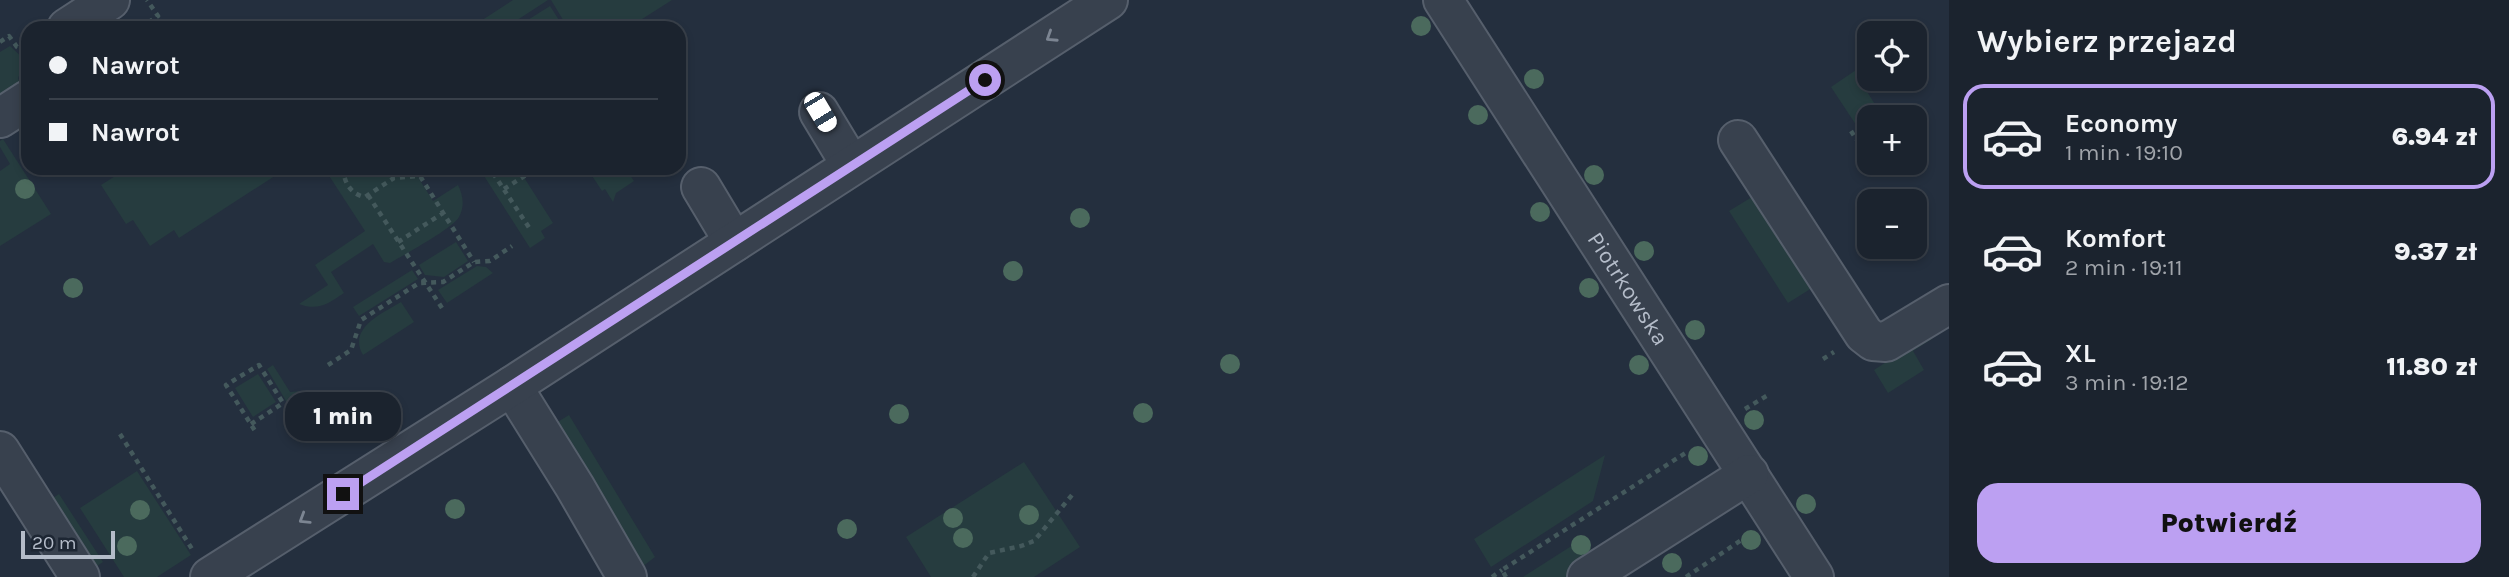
<!DOCTYPE html>
<html lang="pl">
<head>
<meta charset="utf-8">
<style>
  :root { --surface:#1b232e; --page:#282f3a; --text:#f1f3f6; --muted:#a0a4aa; --line:#39404a; --accent:#bca0f2 }
  body { margin:0; font-family:Karla,sans-serif; background:var(--page); color:var(--text); height:100vh; display:flex; flex-direction:column; font-size:26px; white-space:nowrap }
  * { box-sizing:border-box; margin:0 }
  p { font-size:23px; color:var(--muted) }
  .icon { flex:none; width:38px; height:38px; fill:none; stroke:currentColor; stroke-width:2; stroke-linecap:round; stroke-linejoin:round }
  .map { position:relative; flex:1; overflow:hidden }
  .side { display:flex; flex-direction:column; background:var(--surface); width:560px }
  .side>* { flex:none }
  .hud { position:absolute; left:21px; top:21px; width:665px; height:154px; border-radius:21px; box-shadow:0 4px 10px #0003,0 0 0 2px var(--line); display:grid; align-content:center; height:154px; padding:0 28px; background:var(--surface) }
  .controls { position:absolute; left:1857px; top:21px; display:grid; gap:14px }
  .controls a { display:grid; place-items:center; width:70px; height:70px; border-radius:14px; background:var(--surface); box-shadow:0 4px 10px #0003,0 0 0 2px var(--line); font-size:35px }
  .scale { position:absolute; left:21px; bottom:18px; width:94px; box-sizing:border-box; padding-left:7px; border:4px solid #b4bcc9; border-top:0; font-size:19px; line-height:24px; white-space:nowrap; color:#b4bcc9; -webkit-text-stroke:5px #1d2633; paint-order:stroke }
  .end { position:absolute; width:32px; height:32px; margin:-16px; border:9px solid #bca0f2; background:#111; box-shadow:0 0 0 4px #111 }
  .from { border-radius:50% }
  .bubble { position:absolute; height:49px; border-radius:21px; background:var(--surface); box-shadow:0 4px 10px #0003,0 0 0 2px var(--line); font-size:23px; font-weight:800; line-height:49px; text-align:center }
  .car { position:absolute; width:21px; height:42px; margin:-21px -10px; border-radius:9px; box-shadow:0 0 5px 2px #0007; background:linear-gradient(#fff 24%,#345 0 40%,#fff 0 76%,#345 0 86%,#fff 0) }
  .hud b { display:flex; align-items:center; gap:24px; height:66px; font-size:26px }
  .hud b+b { border-top:2px solid var(--line) }
  .hud i { width:18px; height:18px; background:var(--text) }
  ul { padding:0; list-style:none }
  li { display:flex; align-items:center; gap:21px; height:105px; margin:0 14px 10px; padding:0 14px; border:4px solid transparent; border-radius:21px }
  li div { flex:1 }
  li b { display:block; font-size:26px }
  li em { font-style:normal; font-weight:800 }
  li.selected { border-color:var(--accent) }
  li>.icon { width:63px; height:63px; stroke-width:1.5 }
  h2 { padding:0 28px; font-size:32px; line-height:84px }
  .primary-button { display:flex; gap:14px; margin-top:auto; padding:14px 28px }
  .primary-button a { flex:1; height:80px; border-radius:21px; background:var(--accent); color:#111; font-size:28px; font-weight:800; line-height:80px; text-align:center }
  main { display:flex; flex:1; min-height:0 }
  .map>svg:first-child { display:block }
  .green { fill:#263c3f }
  .lines { fill:none; stroke-linecap:round; stroke-linejoin:round }
  .minor-casing { stroke:#565f6c; stroke-width:42 }
  .path { stroke:#44595c; stroke-width:4.5; stroke-dasharray:5 5; stroke-linecap:butt }
  .minor { stroke:#38414e; stroke-width:38 }
  .tree { fill:#4b6a5d }
  .oneway { stroke:#7c8592 }
  .route { stroke:#bca0f2; stroke-width:9 }
  .labels { text-anchor:middle; stroke-width:6; stroke-linejoin:round; paint-order:stroke }
  .street-label { font-size:23px; fill:#b4bcc9; stroke:#1d2633 }
</style>
</head>
<body>
<main>
<div class="map">
<svg width="1949" height="577" viewBox="0 0 1949 577">
  <rect width="100%" height="100%" fill="#242f3e"/>
  <path class="green" d="M513,0H548L505,28H470Z
    M551,0H672L628,28H568Z
    M550,6L564,28H515Z
    M10,46L26,61L18,78L22,88L0,103V52Z
    M1859,68L1864,75L1859,79L1883,117H1869V138L1866,140L1831,87Z
    M3,139L51,214L0,246V171L10,164L0,147V141Z
    M128,168H287L179,238L174,230L150,246L133,220L126,224L101,185Z
    M324,168H412L433,201L458,185C463,195 465,206 459,217C452,229 405,254 390,263L384,262L373,244L331,272L344,293C328,304 318,311 299,304L328,285L315,265L365,231Z
    M479,168H518L553,223L541,231L545,238L530,248Z
    M587,168H625L634,181L616,193L613,202L605,189L602,191Z
    M1752,197L1812,288L1788,303L1729,211Z
    M456,242L468,261L444,277L425,275L419,265Z
    M477,266L486,267L493,273L447,303L438,290Z
    M412,270L418,279L359,316L353,307Z
    M401,302L414,322L363,355C347,328 383,313 401,302Z
    M1929,334L1932,339L1913,351L1924,370L1888,393L1874,370Z
    M273,365L290,392L304,391L306,401L287,413L283,411L289,406L267,369Z
    M258,374L276,402L253,417L235,388Z
    M569,415L655,557L638,570L589,473L556,423Z
    M1605,455L1593,501L1491,567L1474,539Z
    M1024,462L1080,547L1034,577H931L906,537Z
    M137,471L191,555L157,577H124L80,508Z
    M59,494L103,562L97,566L53,498Z
    M1584,538L1597,558L1567,577H1523Z"/>
  <g class="lines">
    <defs>
      <g id="minor">
        <path id="s1" d="M1443,0L1814,577"/>
        <path d="M67,28L110,0"/>
        <path d="M819,112L851,165"/>
        <path d="M0,118L28,100"/>
        <path d="M1738,140L1864,334L1873,341L1886,342L1949,304"/>
        <path d="M701,187L734,242"/>
        <path d="M512,386L575,487L627,577"/>
        <path d="M0,451L80,577"/>
        <path d="M210,577L512,386L1108,0"/>
        <path d="M1587,577L1749,474"/>
      </g>
    </defs>
    <use href="#minor" class="minor-casing"/>
    <path class="path" d="M140,28L158,16L147,0
      M0,42L9,36L17,47L28,54
      M1851,131L1866,154L1869,152
      M343,168C344,182 350,194 365,197L394,178L419,176
      M399,168L402,176
      M415,168L474,262
      M493,173L530,229
      M504,189L537,168
      M368,195L442,308
      M398,242L443,213
      M1823,359L1834,352
      M328,365L351,350L361,320L419,283L443,282L474,262L490,261L512,246
      M1745,409L1768,395
      M251,424L283,403L259,365L226,385L257,434
      M120,434L192,549
      M973,577L989,553L1021,546L1034,541L1072,495
      M1492,577L1502,570
      M1506,577L1502,570L1687,452
      M1686,577L1743,539"/>
    <use href="#minor" class="minor"/>
  </g>
  <g class="tree">
    <circle cx="1421" cy="26" r="10"/>
    <circle cx="1534" cy="79" r="10"/>
    <circle cx="1478" cy="115" r="10"/>
    <circle cx="1594" cy="175" r="10"/>
    <circle cx="25" cy="189" r="10"/>
    <circle cx="1540" cy="212" r="10"/>
    <circle cx="1080" cy="218" r="10"/>
    <circle cx="1644" cy="251" r="10"/>
    <circle cx="1013" cy="271" r="10"/>
    <circle cx="73" cy="288" r="10"/>
    <circle cx="1589" cy="288" r="10"/>
    <circle cx="1695" cy="330" r="10"/>
    <circle cx="1230" cy="364" r="10"/>
    <circle cx="1639" cy="365" r="10"/>
    <circle cx="1143" cy="413" r="10"/>
    <circle cx="899" cy="414" r="10"/>
    <circle cx="1754" cy="420" r="10"/>
    <circle cx="1698" cy="456" r="10"/>
    <circle cx="1806" cy="504" r="10"/>
    <circle cx="455" cy="509" r="10"/>
    <circle cx="140" cy="510" r="10"/>
    <circle cx="1029" cy="515" r="10"/>
    <circle cx="953" cy="518" r="10"/>
    <circle cx="847" cy="529" r="10"/>
    <circle cx="963" cy="538" r="10"/>
    <circle cx="1751" cy="540" r="10"/>
    <circle cx="1581" cy="545" r="10"/>
    <circle cx="127" cy="546" r="10"/>
    <circle cx="1672" cy="563" r="10"/>
  </g>
  <defs><path id="oneway-chevron" d="M-2-3.5L2.5 0L-2 3.5" fill="none" stroke-width="1.6" stroke-linecap="round" stroke-linejoin="round" transform="scale(1.75)"/></defs>
  <g class="oneway">
    <use href="#oneway-chevron" transform="translate(1051 37) rotate(147)"/>
    <use href="#oneway-chevron" transform="translate(304 519) rotate(148)"/>
  </g>
  <g class="lines">
    <path class="route" d="M343,494L985,80"/>
  </g>
  <g class="labels">
    <g class="street-label">
      <text dy="8" stroke="none"><textPath href="#s1" startOffset="343">Piotrkowska</textPath></text>
    </g>
  </g>
</svg>
<div class="controls">
<a><svg class="icon" aria-label="locate" viewBox="0 0 24 24"><circle cx="12" cy="12" r="6"/><path d="M12 2v4M12 18v4M2 12h4M18 12h4"/></svg></a>
<a>+</a>
<a>−</a>
</div>
<div class="scale">20 m</div>
<i class="end from" style="left:985px;top:80px"></i>
<i class="end" style="left:343px;top:494px"></i>
<div class="bubble" style="left:285px;top:392px;width:116px">1 min</div>
<i class="car" style="left:820px;top:112px;rotate:149deg"></i>
<div class="hud">
<b><i class="from"></i>Nawrot</b>
<b><i></i>Nawrot</b>
</div>
</div>
<section class="side">
<h2>Wybierz przejazd</h2>
<ul>
<li class="selected"><svg class="icon" aria-label="car" viewBox="0 0 24 24"><path d="M5 17H2v-5l4-1 3-4h7l3 4 3 1v5h-3M9 17h6M6 11h13"/><circle cx="7" cy="17" r="2"/><circle cx="17" cy="17" r="2"/></svg><div><b>Economy</b><p>1 min · 19:10</p></div><em>6.94 zł</em></li>
<li><svg class="icon" aria-label="car" viewBox="0 0 24 24"><path d="M5 17H2v-5l4-1 3-4h7l3 4 3 1v5h-3M9 17h6M6 11h13"/><circle cx="7" cy="17" r="2"/><circle cx="17" cy="17" r="2"/></svg><div><b>Komfort</b><p>2 min · 19:11</p></div><em>9.37 zł</em></li>
<li><svg class="icon" aria-label="car" viewBox="0 0 24 24"><path d="M5 17H2v-5l4-1 3-4h7l3 4 3 1v5h-3M9 17h6M6 11h13"/><circle cx="7" cy="17" r="2"/><circle cx="17" cy="17" r="2"/></svg><div><b>XL</b><p>3 min · 19:12</p></div><em>11.80 zł</em></li>
</ul>
<div class="primary-button"><a>Potwierdź</a></div>
</section>
</main>
</body>
</html>
